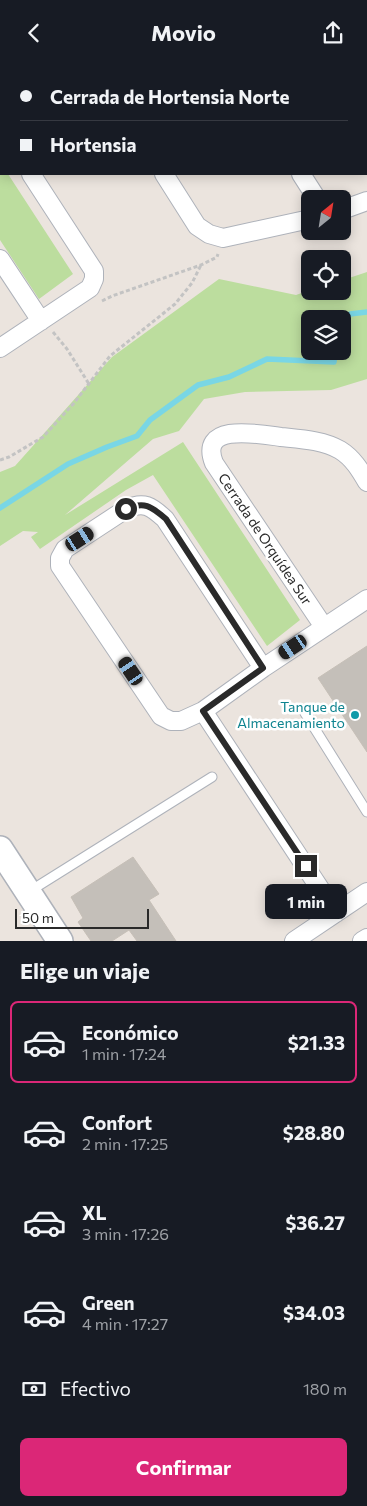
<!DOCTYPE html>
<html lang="es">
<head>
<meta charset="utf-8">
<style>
  :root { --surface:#171b24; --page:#242831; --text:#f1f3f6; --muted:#9ea1a6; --line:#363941; --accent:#db2777 }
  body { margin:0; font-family:Commissioner,sans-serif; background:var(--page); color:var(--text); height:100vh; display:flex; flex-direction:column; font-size:19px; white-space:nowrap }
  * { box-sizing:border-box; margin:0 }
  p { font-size:16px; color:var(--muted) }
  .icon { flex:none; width:28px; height:28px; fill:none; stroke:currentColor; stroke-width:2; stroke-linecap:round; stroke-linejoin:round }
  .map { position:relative; height:876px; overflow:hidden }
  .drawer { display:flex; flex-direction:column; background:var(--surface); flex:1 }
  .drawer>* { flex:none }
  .hud { position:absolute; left:0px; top:0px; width:368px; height:110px; box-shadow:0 2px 12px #0003; display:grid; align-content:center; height:110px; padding:0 20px; background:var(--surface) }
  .needle { width:32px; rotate:30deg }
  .controls { position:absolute; left:301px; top:125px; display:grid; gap:10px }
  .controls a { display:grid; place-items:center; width:50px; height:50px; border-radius:8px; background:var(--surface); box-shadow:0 2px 12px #0003; font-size:25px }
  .scale { position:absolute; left:15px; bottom:12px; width:134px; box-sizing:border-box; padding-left:5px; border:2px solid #2a2a2a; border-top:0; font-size:14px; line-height:18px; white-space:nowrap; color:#2a2a2a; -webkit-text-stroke:4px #fff; paint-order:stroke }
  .end { position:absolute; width:22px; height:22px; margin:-11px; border:6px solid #2a2a2a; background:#fff; box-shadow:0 0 0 2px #fff }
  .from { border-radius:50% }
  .bubble { position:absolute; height:35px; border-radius:8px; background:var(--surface); box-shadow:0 2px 12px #0003; font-size:16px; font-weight:700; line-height:35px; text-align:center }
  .car { position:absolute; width:15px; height:30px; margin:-15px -8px; border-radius:6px; box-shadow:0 0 4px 1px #0007; background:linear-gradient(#222 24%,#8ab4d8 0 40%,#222 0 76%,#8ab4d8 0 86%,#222 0) }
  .hud b { display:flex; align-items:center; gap:18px; height:48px; font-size:19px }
  .hud b+b { border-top:1px solid var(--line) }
  .hud i { width:12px; height:12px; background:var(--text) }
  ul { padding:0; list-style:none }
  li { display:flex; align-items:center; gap:15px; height:82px; margin:0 10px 8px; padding:0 10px; border:2px solid transparent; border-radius:8px }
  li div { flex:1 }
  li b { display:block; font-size:19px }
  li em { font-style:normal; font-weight:700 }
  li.on { border-color:var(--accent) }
  li>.icon { width:45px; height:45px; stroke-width:1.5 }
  h2 { padding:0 20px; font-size:22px; line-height:60px }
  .pay { display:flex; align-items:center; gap:12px; height:55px; padding:0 20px; font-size:19px }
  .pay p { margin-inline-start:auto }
  .cta { display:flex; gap:10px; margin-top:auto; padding:10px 20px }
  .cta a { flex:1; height:58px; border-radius:8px; background:var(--accent); color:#fff; font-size:20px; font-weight:700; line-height:58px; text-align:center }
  header { display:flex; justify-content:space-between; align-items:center; height:65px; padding:0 20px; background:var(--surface); font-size:22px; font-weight:700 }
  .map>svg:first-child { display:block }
  .green { fill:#bcdd9e; fill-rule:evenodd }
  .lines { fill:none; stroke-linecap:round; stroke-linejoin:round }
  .stream { stroke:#79d6e5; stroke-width:5.5 }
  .building { fill:#c4bfb9; stroke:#c6bfb7 }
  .lane-casing { stroke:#aeb2ba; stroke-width:11 }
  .street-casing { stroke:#aeb2ba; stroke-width:20 }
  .secondary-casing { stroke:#aeb2ba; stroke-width:28 }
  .path { stroke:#c3c3c3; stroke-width:3; stroke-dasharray:4 2.5; stroke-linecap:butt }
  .lane { stroke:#fff; stroke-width:9 }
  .street { stroke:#fff; stroke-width:18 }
  .secondary { stroke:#fff; stroke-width:25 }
  .route { stroke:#2a2a2a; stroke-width:6 }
  .culture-dot { fill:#0f9aa8; stroke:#fff; stroke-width:2 }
  .labels { text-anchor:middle; stroke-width:5; stroke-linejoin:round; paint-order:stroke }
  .street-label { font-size:14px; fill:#2a2a2a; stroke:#fff }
  .culture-label { font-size:14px; fill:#0d838f; stroke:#fff; text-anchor:end }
</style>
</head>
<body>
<header><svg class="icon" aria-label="back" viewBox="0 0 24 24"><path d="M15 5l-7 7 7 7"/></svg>Movio<svg class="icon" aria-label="share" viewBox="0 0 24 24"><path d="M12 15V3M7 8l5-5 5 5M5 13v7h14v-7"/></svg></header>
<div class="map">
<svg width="367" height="876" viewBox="0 0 367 876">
  <rect width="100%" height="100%" fill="#ebe4de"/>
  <path class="green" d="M0,96L1,109H8L73,209L39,234L0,175Z
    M367,207V314L331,325L245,327L204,334L179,366L153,374L65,450L183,377L300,555L267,581L153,410L126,425L40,484L31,472L38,467L23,466L0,481V407L15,401L112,292L219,214L296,230L310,225L342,226L343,215ZM310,254H342V286H310Z"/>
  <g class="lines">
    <path class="stream" d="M342,264L350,249L367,247
      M0,443L68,399L107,382L137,371L150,355L198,320L229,312L267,294L334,297L335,286"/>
  </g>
  <path class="building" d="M367,581V687L318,613Z
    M133,792L159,829L149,835L176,876H137L129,865L112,876H91L78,857L83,853L71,832Z"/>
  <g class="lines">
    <defs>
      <path id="lane" d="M305,648L367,747
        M30,826L212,712"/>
      <path id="street" d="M93,0L94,1
        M229,0V1
        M361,0L362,1
        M0,62L1,64
        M164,109L197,161L209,169L223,173L310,154
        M301,109L317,134
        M342,145L367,136
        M0,194L41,256
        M0,283L90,223L94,214V206L31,109
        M324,562L214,398C198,357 259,369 281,372C300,374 323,375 340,385C353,393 360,405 367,417
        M263,603L165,454C151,441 144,436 126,444L65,484L60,493V501L161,651L171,656H181L203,646L263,603L367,534
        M203,646L336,848
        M294,876L367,827
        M362,876L367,873"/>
      <path id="secondary" d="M0,784L60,876"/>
    </defs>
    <use href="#lane" class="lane-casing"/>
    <use href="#street" class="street-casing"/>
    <use href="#secondary" class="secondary-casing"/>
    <path class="path" d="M102,236L112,231L201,200L217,192L218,189
      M53,267L67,284L89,319
      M0,395L9,392L43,372L74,338L110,291L175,239L192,218L201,200"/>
    <use href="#lane" class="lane"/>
    <use href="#street" class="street"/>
    <use href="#secondary" class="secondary"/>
  </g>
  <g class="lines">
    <path class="route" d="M126,444C144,436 151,441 166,454L263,603L203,646L306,801"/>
  </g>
  <circle class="culture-dot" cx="355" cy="650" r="5"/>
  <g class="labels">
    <g class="street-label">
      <text transform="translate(265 474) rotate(56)" y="5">Cerrada de Orquídea Sur</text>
    </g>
    <g class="culture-label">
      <text x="345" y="647">Tanque de<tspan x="345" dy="16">Almacenamiento</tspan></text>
    </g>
  </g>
</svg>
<div class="controls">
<a><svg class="needle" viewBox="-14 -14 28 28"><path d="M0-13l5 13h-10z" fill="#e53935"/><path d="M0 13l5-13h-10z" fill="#9ea1a6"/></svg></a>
<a><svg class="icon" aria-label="locate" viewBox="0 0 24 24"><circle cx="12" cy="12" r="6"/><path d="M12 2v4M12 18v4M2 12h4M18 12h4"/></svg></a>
<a><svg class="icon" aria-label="layers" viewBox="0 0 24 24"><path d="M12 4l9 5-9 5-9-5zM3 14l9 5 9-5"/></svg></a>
</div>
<div class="scale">50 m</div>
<i class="end from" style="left:126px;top:444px"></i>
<i class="end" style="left:306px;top:801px"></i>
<div class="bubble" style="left:265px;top:819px;width:82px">1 min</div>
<i class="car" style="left:80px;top:474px;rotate:57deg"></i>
<i class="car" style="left:293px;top:582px;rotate:236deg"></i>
<i class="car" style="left:131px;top:606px;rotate:326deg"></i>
<div class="hud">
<b><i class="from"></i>Cerrada de Hortensia Norte</b>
<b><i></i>Hortensia</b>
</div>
</div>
<section class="drawer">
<h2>Elige un viaje</h2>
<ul>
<li class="on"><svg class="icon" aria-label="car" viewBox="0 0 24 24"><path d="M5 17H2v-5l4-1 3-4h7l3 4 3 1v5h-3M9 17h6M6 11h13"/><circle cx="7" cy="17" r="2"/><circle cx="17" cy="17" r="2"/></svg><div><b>Económico</b><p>1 min · 17:24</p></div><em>$21.33</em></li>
<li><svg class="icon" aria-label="car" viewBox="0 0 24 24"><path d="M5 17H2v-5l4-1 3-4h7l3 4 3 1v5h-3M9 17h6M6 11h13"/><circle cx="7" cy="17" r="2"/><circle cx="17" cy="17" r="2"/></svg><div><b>Confort</b><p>2 min · 17:25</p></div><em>$28.80</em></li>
<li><svg class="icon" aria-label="car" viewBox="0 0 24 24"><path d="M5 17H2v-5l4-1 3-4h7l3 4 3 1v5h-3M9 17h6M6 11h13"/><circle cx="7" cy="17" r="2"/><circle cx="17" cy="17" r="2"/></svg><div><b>XL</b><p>3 min · 17:26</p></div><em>$36.27</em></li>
<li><svg class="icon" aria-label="car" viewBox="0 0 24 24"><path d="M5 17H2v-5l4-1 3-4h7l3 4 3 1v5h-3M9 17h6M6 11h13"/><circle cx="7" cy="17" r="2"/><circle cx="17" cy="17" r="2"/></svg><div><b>Green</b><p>4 min · 17:27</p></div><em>$34.03</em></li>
</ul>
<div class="pay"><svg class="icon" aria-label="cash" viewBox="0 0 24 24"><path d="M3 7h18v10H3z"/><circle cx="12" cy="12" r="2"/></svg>Efectivo<p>180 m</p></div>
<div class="cta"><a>Confirmar</a></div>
</section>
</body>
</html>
